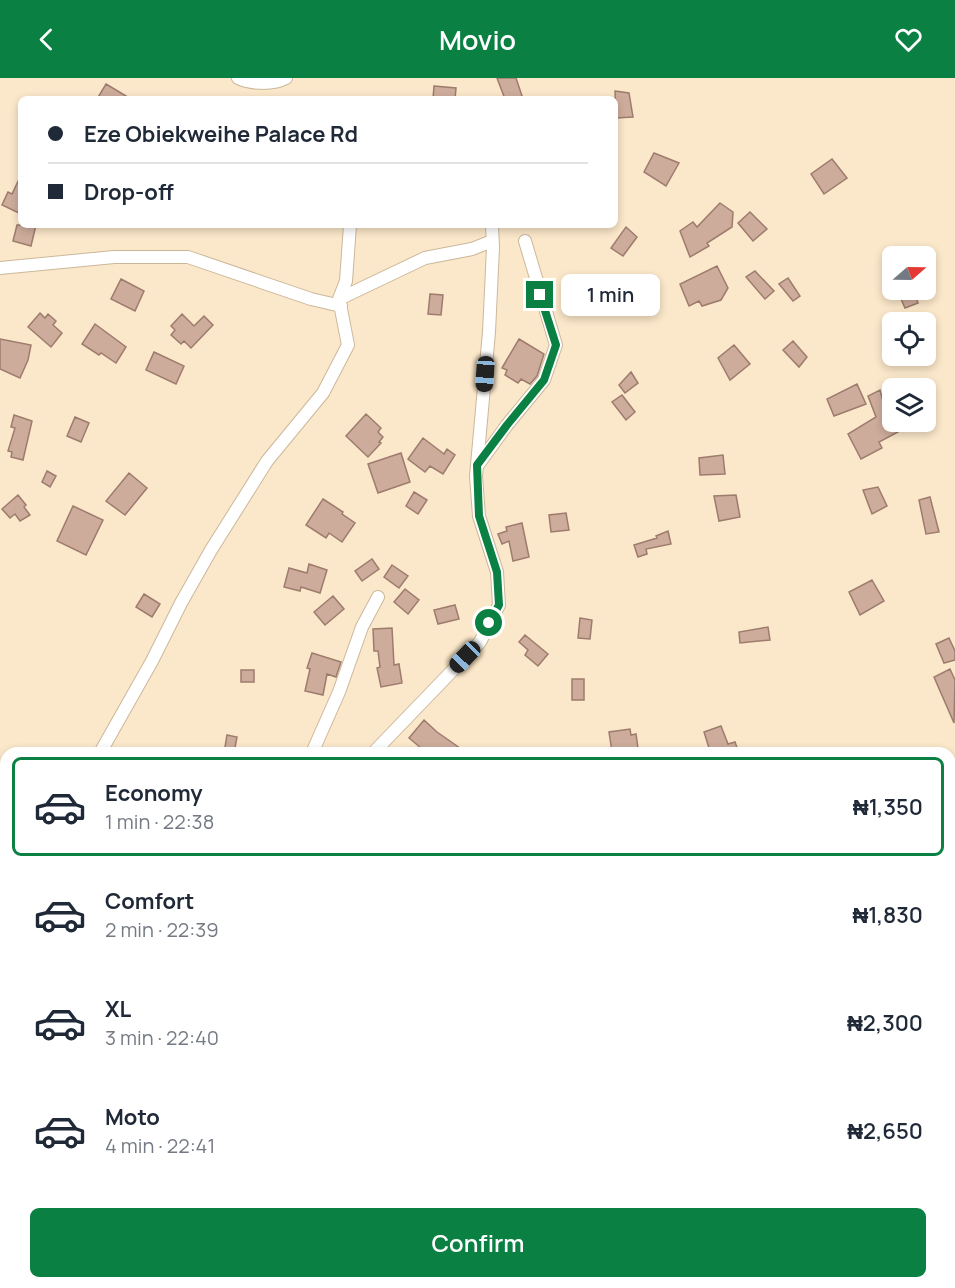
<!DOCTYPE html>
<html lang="en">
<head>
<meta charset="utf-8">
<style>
  :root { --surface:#fff; --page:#f6f6f7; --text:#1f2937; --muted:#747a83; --line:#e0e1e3; --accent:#0b8043 }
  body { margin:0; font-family:Manrope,sans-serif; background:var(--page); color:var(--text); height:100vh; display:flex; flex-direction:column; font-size:22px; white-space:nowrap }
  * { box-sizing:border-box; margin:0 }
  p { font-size:20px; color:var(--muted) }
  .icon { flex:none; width:33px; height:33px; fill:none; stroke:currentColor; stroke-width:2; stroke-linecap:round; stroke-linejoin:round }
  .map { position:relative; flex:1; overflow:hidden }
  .side { position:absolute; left:0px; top:669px; width:956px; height:542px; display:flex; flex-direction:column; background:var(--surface); border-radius:18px 18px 0 0; box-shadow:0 3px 9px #0003 }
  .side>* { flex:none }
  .top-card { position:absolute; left:18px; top:18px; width:600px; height:132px; border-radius:9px; box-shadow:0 3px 9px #0003; display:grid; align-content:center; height:132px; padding:0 30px; background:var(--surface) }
  .needle { width:39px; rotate:70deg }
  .buttons { position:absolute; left:882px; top:168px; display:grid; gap:12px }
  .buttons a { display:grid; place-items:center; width:54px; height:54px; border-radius:9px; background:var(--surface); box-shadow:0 3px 9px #0003; font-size:30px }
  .end { position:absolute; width:27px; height:27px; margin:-14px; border:8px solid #0b8043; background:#fff; box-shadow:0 0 0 3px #fff }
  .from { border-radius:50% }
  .bubble { position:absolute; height:42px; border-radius:9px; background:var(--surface); box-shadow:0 3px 9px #0003; font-size:20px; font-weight:600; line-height:42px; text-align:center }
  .car { position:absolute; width:18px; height:36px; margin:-18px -9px; border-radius:8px; box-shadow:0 0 4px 2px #0007; background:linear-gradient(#222 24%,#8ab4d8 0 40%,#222 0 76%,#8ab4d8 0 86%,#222 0) }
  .top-card b { display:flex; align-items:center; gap:21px; height:57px; font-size:22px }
  .top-card b+b { border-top:2px solid var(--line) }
  .top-card i { width:15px; height:15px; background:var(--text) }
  ul { padding:10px 0 0; list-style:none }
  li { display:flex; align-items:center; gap:18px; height:99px; margin:0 12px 9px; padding:0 18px; border:3px solid transparent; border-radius:9px }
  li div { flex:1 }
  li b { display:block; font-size:22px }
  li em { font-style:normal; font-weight:600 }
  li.active { border-color:var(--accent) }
  li>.icon { width:54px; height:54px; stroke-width:1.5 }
  .primary-button { display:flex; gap:12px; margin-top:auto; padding:12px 30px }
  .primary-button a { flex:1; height:69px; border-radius:9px; background:var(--accent); color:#fff; font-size:24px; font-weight:600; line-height:69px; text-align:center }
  header { display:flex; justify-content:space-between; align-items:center; height:78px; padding:0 30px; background:var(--accent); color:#fff; font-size:27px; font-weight:600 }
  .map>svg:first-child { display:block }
  .building { fill:#ceac9c; stroke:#9d7c6e; stroke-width:1.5 }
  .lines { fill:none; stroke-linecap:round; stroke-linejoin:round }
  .street-casing { stroke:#cbb89b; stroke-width:14 }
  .street { stroke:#fff; stroke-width:12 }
  .route { stroke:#0b8043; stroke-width:8 }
</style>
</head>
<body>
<header><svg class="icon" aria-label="back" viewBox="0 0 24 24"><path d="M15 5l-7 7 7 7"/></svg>Movio<svg class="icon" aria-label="heart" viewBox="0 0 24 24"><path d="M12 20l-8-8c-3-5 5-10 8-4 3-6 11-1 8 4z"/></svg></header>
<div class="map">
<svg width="955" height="1210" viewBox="0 0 955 1210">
  <rect width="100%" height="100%" fill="#fbe7c9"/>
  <path class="building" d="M497,0H516L523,21H505Z
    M106,6L131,21H97Z
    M434,8L456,10L455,21H433Z
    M615,13L629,15L633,39L616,40Z
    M654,75L679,85L666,108L644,94Z
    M832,81L847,100L824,116L811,96Z
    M21,97V136L2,127L8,114L12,116Z
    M720,125L733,134L732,149L707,165L709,168L690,179L680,153L693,144L697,149Z
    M750,134L767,151L753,163L738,145Z
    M17,147H36L31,168L13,163Z
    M626,149L637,159L623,178L611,170Z
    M717,188L728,210L721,222L702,228L699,223L689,228L680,206Z
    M755,193L774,213L765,221L746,199Z
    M788,200L800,218L793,223L779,206Z
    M121,201L144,213L135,233L111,221Z
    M897,212H914L918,225L905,230Z
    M430,216L443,217L441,237L428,236Z
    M40,235L45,240L48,236L56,243L53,247L62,255L51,269L28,249Z
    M182,236L194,248L204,238L213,247L191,270L184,263L181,266L171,257L175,252L171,248Z
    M95,246L126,269L116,285L101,275L99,277L82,266Z
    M0,261L31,267L28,282L20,300L0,291Z
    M519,261L544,276L537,298L530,306L521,301L518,305L505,297L507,292L502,290Z
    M793,263L807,279L799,289L783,272Z
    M734,267L750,286L730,302L718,280Z
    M154,274L184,288L176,306L146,292Z
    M631,294L638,305L625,315L619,307Z
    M857,306L866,326L834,338L827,321Z
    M880,312L884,327L898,354L879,364L882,370L861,381L848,356L876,339L868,318Z
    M622,317L635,334L626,342L612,324Z
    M366,336L381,350L378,354L383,359L379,364L381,365L368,379L346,358Z
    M14,337L32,343L23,382L11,379L12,374L8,373L15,350L11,349Z
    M75,339L89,345L81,364L67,358Z
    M423,360L444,376L447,371L455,377L443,396L430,388L425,394L408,381Z
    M401,375L410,404L378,415L368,386Z
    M723,377L725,396L700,397L699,380Z
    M47,393L56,398L50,409L42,404Z
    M129,395L147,410L125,437L106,423Z
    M878,409L887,428L872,436L863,412Z
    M414,414L427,422L418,436L406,428Z
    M18,417L26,427L24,429L30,437L20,443L15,436L10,440L2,431Z
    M736,417L740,439L719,443L714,418Z
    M930,419L939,454L926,456L919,422Z
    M323,421L343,434L342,436L355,445L342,464L329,455L326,460L306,447Z
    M73,428L103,442L86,477L57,463Z
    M566,435L569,452L551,454L549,437Z
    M522,445L529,479L513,483L509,463L502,466L498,456L507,453L506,449Z
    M668,453L671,466L646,471L647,476L638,479L634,467L657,460L656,458Z
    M372,481L379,491L362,503L355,493Z
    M309,486L327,492L320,515L301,509L300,513L284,509L289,490L307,495Z
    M392,487L408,498L399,510L384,499Z
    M872,502L884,523L860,537L849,514Z
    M405,511L419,522L408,536L394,524Z
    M144,516L160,526L152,539L136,529Z
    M333,518L344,531L325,547L314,534Z
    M455,527L459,541L438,546L434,532Z
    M580,540L592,542L590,561L578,560Z
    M768,549L770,562L740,565L739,554Z
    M392,550L394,587L399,586L402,605L381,609L377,590L380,589L378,573H374L373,551Z
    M525,557L548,576L538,588L525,577L528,572L519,564Z
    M949,560L955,573V582L944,585L936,566Z
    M312,575L341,584L336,599L327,596L323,617L305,613L310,591L307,590Z
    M950,591L955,602L954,645L934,599Z
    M241,592H254V604H241Z
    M572,601H584V622H572Z
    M424,642L437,654L467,675H427L409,660Z
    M721,648L728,666L735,664L739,675H707L710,673L704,654Z
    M630,651L631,657L636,656L638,670L612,674L609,654Z
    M227,657L237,659L234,675H224Z"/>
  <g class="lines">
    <defs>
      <path id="street" d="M238,0C250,6 273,7 286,0
        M0,190L114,179H188L311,221L341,228
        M339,221L425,180L472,171L492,163
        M478,387L507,347L544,302L556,267L525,163
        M100,675L152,583L181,525L211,472L267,383L323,315L348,267L339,221L346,203L350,147
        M312,675L339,614L362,549L378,519
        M373,675L480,564L499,527L497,494L479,438L476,398L489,254L493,170L492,147
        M0,703L6,705
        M0,1022L6,1020
        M950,1176L955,1173
        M274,1204L277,1210
        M716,1204L725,1210
        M249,1210L254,1204
        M730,1210L787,1207L792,1210
        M858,1210L875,1204"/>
    </defs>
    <use href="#street" class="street-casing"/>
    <use href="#street" class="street"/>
  </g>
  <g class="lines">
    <path class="route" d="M489,545L499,527L497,494L479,438L477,387L507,347L544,302L556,267L540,217"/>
  </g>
</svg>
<div class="buttons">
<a><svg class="needle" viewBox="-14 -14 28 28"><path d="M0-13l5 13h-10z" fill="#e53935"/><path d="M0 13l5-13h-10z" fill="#747a83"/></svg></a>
<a><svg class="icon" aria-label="locate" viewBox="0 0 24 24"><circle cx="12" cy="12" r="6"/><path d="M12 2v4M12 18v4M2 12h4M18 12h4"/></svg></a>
<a><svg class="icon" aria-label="layers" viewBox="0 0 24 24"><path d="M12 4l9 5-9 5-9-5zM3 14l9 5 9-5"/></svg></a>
</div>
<i class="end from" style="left:489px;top:545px"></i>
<i class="end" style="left:540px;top:217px"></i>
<div class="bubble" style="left:561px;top:196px;width:99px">1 min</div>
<i class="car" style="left:485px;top:296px;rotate:184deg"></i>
<i class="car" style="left:465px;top:579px;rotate:224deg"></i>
<div class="top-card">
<b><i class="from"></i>Eze Obiekweihe Palace Rd</b>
<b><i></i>Drop-off</b>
</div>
<section class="side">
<ul>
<li class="active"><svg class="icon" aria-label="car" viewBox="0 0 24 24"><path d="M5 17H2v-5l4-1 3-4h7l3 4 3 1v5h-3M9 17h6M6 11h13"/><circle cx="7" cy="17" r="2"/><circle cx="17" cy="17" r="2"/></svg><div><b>Economy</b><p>1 min · 22:38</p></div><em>₦1,350</em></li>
<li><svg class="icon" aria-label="car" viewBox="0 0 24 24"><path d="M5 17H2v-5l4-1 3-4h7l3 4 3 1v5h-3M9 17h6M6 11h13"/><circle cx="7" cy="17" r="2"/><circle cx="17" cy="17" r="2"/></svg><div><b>Comfort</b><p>2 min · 22:39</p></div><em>₦1,830</em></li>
<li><svg class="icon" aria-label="car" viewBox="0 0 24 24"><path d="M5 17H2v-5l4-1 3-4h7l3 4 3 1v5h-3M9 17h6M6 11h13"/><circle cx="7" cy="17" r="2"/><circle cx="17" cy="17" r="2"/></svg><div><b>XL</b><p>3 min · 22:40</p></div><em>₦2,300</em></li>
<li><svg class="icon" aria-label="car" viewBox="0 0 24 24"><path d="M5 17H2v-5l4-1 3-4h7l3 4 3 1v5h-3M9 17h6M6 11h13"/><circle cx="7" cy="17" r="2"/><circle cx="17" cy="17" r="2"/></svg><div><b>Moto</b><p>4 min · 22:41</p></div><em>₦2,650</em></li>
</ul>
<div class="primary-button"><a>Confirm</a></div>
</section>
</div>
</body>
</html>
